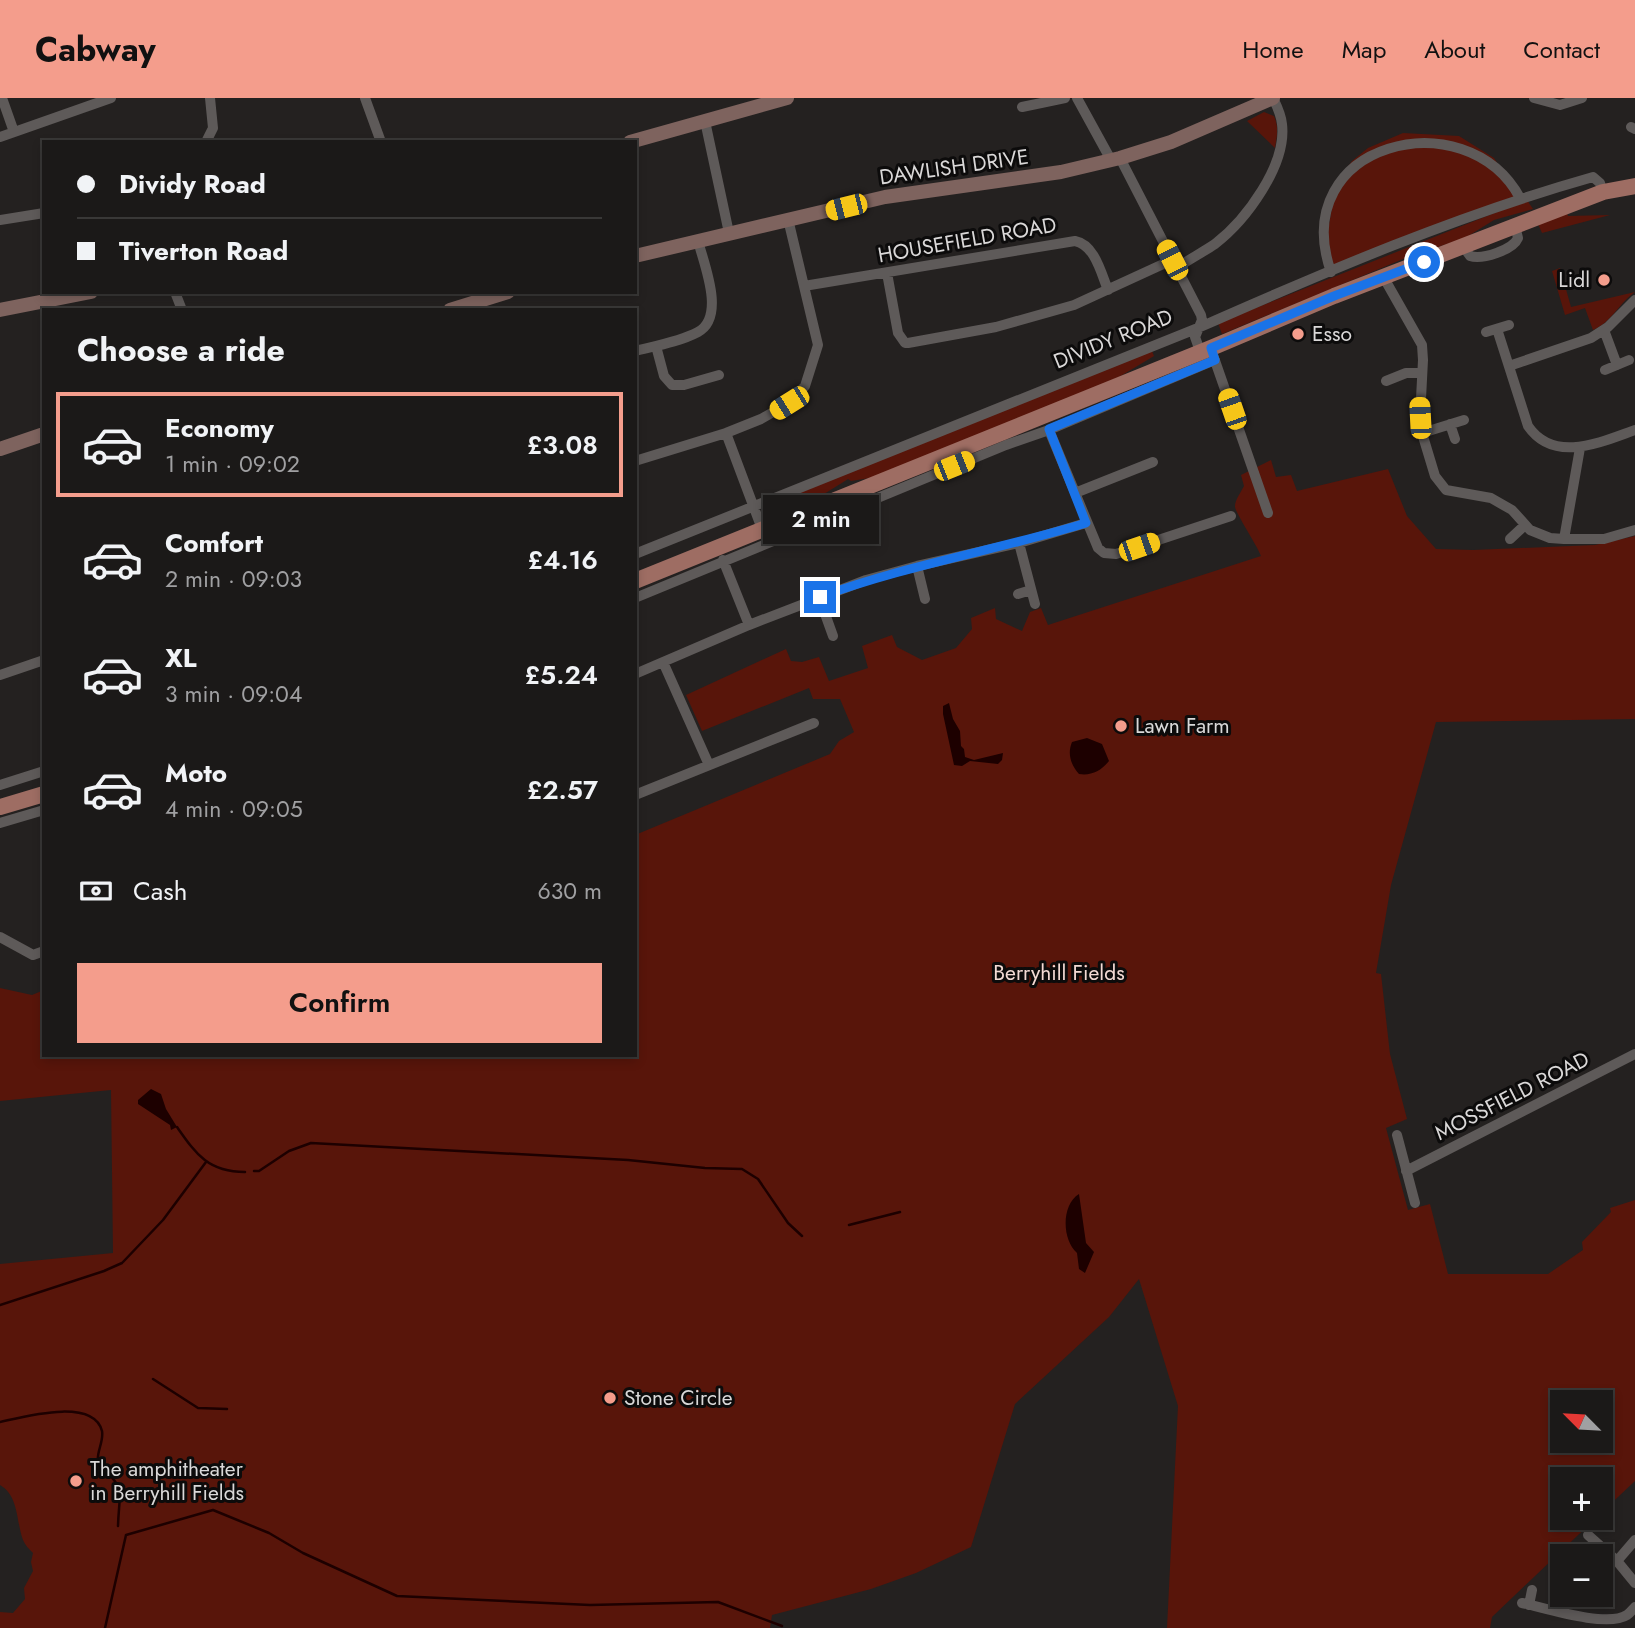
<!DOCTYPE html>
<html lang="en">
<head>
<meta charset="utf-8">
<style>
  :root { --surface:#1b1918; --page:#242221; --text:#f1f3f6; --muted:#a0a0a2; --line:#393837; --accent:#f49d8c }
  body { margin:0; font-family:Jost,sans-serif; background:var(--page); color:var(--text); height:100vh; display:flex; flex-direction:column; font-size:26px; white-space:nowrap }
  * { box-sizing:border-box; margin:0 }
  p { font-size:23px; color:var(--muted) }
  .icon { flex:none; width:38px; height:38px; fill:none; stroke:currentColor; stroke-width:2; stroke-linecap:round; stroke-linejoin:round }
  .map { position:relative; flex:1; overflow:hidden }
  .drawer { position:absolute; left:42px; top:210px; width:595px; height:749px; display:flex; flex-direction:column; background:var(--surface); border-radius:0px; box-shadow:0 4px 10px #0003,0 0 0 2px var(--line) }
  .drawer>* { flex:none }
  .top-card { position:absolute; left:42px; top:42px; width:595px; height:154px; border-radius:0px; box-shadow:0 4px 10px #0003,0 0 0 2px var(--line); display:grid; align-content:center; height:154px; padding:0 35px; background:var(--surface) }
  .needle { width:46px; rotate:294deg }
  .fabs { position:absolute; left:1550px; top:1292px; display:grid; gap:14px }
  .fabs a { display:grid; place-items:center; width:63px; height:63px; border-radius:0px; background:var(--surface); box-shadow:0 4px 10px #0003,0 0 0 2px var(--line); font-size:35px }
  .end { position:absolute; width:32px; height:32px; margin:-16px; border:9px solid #1a73e8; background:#fff; box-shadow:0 0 0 4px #fff }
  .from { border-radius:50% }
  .bubble { position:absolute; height:49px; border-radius:0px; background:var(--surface); box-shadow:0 4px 10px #0003,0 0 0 2px var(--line); font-size:23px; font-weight:600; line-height:49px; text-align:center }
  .car { position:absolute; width:21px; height:42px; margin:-21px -10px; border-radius:9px; box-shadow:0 0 5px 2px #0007; background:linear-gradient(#f5c518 24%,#345 0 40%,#f5c518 0 76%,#345 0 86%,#f5c518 0) }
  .top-card b { display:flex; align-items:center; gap:24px; height:66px; font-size:26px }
  .top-card b+b { border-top:2px solid var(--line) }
  .top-card i { width:18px; height:18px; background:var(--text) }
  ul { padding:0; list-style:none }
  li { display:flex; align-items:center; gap:21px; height:105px; margin:0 14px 10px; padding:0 21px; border:4px solid transparent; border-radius:0px }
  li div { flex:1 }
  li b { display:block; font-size:26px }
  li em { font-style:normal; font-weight:600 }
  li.on { border-color:var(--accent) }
  li>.icon { width:63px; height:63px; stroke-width:1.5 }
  h2 { padding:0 35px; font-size:32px; line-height:84px }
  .pay { display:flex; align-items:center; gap:18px; height:77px; padding:0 35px; font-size:26px }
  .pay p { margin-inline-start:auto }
  .action { display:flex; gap:14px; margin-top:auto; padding:14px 35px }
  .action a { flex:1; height:80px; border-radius:0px; background:var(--accent); color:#111; font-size:28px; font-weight:600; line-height:80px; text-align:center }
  header { display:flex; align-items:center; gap:42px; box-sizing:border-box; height:98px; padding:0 35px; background:var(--accent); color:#111 }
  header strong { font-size:33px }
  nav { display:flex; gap:38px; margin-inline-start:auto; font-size:24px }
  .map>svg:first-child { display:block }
  .green { fill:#58150a; fill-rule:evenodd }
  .water { fill:#1d0000 }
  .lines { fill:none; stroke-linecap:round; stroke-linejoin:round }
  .stream { stroke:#1d0000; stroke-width:2.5 }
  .street { stroke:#5e5a59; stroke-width:10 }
  .secondary { stroke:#7e635e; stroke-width:14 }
  .primary { stroke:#9e6d63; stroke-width:16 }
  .route { stroke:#1a73e8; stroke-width:9 }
  .poi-dot { fill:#f49d8c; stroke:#0c0b0b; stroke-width:2.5 }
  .labels { text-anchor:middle; stroke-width:6; stroke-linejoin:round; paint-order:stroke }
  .street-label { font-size:21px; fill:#dad8d8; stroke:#0c0b0b }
  .poi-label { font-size:21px; fill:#dad8d8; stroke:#0c0b0b; text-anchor:start }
  .park-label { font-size:21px; fill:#f3dad4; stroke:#0c0b0b }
</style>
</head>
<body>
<header>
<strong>Cabway</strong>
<nav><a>Home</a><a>Map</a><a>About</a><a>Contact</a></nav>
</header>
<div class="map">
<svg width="1635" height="1530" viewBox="0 0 1635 1530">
  <rect width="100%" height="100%" fill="#242120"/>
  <path class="green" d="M1264,14L1274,18C1279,29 1277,38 1275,50L1247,23Z
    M1403,35L1459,38L1494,60L1520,100L1331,174L1325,151L1336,85L1352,63L1368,50Z
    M1527,102L1533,111L1494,122L1465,140L1408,159L1222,236L1218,225Z
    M1567,115L1568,118L1610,117L1542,135L1538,126Z
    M1560,170L1571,209L1635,194C1619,205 1611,225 1593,232L1585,210L1565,217L1552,173Z
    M1151,251L1154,258L1119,279L876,379L851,383L848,381C831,392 783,423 764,418L762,410Z
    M1271,362L1276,379L1291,377L1297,393L1388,371L1407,418L1436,451L1473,452L1595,447L1635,438V621L1436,624L1391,787L1376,875L1381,876L1390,956L1407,1021L1386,1030L1408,1112L1430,1106L1448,1176H1548L1583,1152L1582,1144L1611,1114L1610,1110L1635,1102V1383L1601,1415V1381H1563V1419H1597L1492,1519L1490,1530H1167L1178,1308L1139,1181L1109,1219L1015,1306L971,1449L916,1475L871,1491L772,1517L770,1530H0V1514L13,1515L25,1501L24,1490L33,1473L31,1464L33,1455C29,1451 25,1447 23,1442C16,1423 19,1398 0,1387V1166L113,1155L111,992L0,1003V890L32,897L44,892V957H635V737L830,656L839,643L854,634L840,601H813L809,590L702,633L686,597L786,551L791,563L802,564L819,559L829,583L868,570L862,548L892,537L897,549L922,562L956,550L972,531L971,520L995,510L996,521L1022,533L1030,514L1041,510L1048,527L1261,458C1257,447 1234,413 1235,408C1235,402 1241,394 1244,388L1241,377ZM1563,1304H1601V1342H1563Z"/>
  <path class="water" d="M949,605L953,621L960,633L961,648L964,651L965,659L974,662L1003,655L1002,662L998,666L970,663L962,668L954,667L943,616V608Z
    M1087,640L1102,646L1109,663C1101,673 1091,678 1079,676C1071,667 1067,656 1072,644Z
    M151,991L161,996L166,1011L177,1029L171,1032L170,1027L138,1006V1002Z
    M1079,1096L1086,1145L1094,1154L1085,1175L1079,1171L1077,1155C1062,1142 1061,1107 1079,1096Z"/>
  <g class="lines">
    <path class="stream" d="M177,1029C196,1056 208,1074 245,1074
      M254,1073H259L289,1053L311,1045L628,1062L705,1070L742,1071L758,1081L788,1125L802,1138
      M849,1127L900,1114
      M123,1164L163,1122L206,1064
      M0,1207L104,1173L122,1165
      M153,1281L198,1310L227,1311
      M0,1324C23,1319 93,1299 102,1333C104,1344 96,1354 98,1365C127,1392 119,1392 118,1428
      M126,1437L213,1412L269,1435L303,1455L397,1498L590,1507L718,1504L782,1528
      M105,1530L126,1437"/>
    <path class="street" d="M2,0L14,34
      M365,0L381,44
      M1077,0L1111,62
      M1534,0L1560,7L1582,0
      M1022,9L1065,0
      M705,23L729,135
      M1631,29L1635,31
      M0,39L111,0
      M206,44L213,30L210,0
      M1120,60L1201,217L1202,222L1195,239L1200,253
      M0,122L44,115
      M1463,148L1470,158C1482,162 1513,152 1518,140L1515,127
      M1178,169C1190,161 1203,154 1215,146C1246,122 1287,67 1282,26C1281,16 1277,8 1273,0
      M1331,174C1286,44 1466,0 1520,100
      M887,175L898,235L905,245H908L996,229L1074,207L1172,162
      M1384,180L1422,247L1423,262L1420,320L1422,335L1435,378L1446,392L1491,400L1512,412L1530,432L1550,440L1564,441L1580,350
      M804,188L1075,143C1095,147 1101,175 1108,192
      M175,194L182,212
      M1497,231L1528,328C1554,366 1601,344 1635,332
      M1604,232L1617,267
      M1486,234L1509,227
      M656,248L664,278L672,287H684L719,277
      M635,253C655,248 679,244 698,234C726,219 704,166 698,143
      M1213,257L1268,415
      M1509,268L1591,240L1608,229L1635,202
      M1605,272L1629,262
      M1386,283L1406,275H1421
      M1450,326L1455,341
      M1049,332L1098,450L1104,455L1116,456L1231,418
      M726,335L762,431
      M1422,335L1464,322
      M635,363L726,335L761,321L789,305L805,288L818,247L788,121
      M1075,395L1153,364
      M1510,441L1525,427
      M1564,441H1604L1635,432
      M1019,445L1035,506
      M635,456L1198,230C1327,173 1458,117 1593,79L1600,85L1603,94
      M723,462L749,527
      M917,468L925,501
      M1018,496L1031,492
      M819,499L833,538
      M635,500L1006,347L1049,332L1215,262
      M663,564L709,667
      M635,576L749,527L866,482L917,468L1019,445L1086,425
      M0,577L44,562
      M0,687L44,673
      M635,697L814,625
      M0,725L44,712
      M0,839L33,857L44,853
      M1397,1037L1415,1105
      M1406,1073L1635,956
      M1588,1437L1617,1463L1635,1485
      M1617,1463L1635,1442
      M1522,1505C1545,1510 1607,1530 1627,1517C1630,1515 1632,1512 1635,1509
      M1529,1507L1532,1492"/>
    <path class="secondary" d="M630,44L787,0
      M635,158L885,99L1061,74L1120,60L1171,44L1273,0
      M0,212L91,194
      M450,212L508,194
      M0,351L44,336"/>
    <path class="primary" d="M635,483L1211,250L1334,198L1603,94L1635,88
      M0,709L44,696"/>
  </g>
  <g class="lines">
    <path class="route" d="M820,499C906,467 998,452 1086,425L1049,331L1215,262L1211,250L1334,198L1424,164"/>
  </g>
  <g class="poi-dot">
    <circle cx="1604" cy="182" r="7"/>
    <circle cx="1298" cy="236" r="7"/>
    <circle cx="1121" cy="628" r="7"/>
    <circle cx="610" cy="1300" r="7"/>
    <circle cx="76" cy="1383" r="7"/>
  </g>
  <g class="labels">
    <g class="street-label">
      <text transform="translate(954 69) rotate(-8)" y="7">DAWLISH DRIVE</text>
      <text transform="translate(967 142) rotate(-10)" y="7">HOUSEFIELD ROAD</text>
      <text transform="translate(1113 241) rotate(-22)" y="7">DIVIDY ROAD</text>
      <text transform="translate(1512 998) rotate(-27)" y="7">MOSSFIELD ROAD</text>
    </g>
    <g class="poi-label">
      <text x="1590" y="189" text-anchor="end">Lidl</text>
      <text x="1312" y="243">Esso</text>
      <text x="1135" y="635">Lawn Farm</text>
      <text x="624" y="1307">Stone Circle</text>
      <text x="90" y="1378">The amphitheater<tspan x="90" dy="24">in Berryhill Fields</tspan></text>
    </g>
    <g class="park-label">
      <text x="1059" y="882">Berryhill Fields</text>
    </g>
  </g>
</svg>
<div class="fabs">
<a><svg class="needle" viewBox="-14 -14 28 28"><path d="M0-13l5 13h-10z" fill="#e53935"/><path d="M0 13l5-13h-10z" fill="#a0a0a2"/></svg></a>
<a>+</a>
<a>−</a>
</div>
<i class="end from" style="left:1424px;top:164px"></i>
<i class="end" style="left:820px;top:499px"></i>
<div class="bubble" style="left:763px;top:397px;width:116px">2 min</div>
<i class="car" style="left:846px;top:109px;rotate:256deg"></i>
<i class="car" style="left:1172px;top:162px;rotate:333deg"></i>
<i class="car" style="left:789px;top:305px;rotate:238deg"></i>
<i class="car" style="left:1232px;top:311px;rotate:341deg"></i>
<i class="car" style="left:1420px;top:320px;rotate:357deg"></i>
<i class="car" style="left:954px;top:368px;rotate:68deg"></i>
<i class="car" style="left:1139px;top:449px;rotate:71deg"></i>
<div class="top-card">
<b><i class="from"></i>Dividy Road</b>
<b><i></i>Tiverton Road</b>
</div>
<section class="drawer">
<h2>Choose a ride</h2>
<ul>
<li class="on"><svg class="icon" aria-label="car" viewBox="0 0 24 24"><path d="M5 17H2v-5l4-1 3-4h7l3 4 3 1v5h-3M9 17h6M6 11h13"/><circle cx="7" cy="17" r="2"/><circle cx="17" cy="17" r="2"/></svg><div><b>Economy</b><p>1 min · 09:02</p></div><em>£3.08</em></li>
<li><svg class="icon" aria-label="car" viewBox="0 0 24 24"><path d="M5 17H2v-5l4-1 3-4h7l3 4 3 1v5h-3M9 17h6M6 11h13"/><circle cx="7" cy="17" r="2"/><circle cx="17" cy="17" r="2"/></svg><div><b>Comfort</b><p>2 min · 09:03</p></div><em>£4.16</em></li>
<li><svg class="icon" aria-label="car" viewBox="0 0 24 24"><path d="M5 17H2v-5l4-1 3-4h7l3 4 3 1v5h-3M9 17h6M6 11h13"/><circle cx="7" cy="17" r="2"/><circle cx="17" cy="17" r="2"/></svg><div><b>XL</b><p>3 min · 09:04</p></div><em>£5.24</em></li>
<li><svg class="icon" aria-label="car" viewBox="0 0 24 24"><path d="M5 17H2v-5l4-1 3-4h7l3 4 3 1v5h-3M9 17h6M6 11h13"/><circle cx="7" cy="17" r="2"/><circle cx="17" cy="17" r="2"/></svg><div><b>Moto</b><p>4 min · 09:05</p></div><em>£2.57</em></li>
</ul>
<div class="pay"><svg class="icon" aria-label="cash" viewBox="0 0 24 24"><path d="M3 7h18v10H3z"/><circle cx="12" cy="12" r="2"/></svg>Cash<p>630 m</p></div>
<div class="action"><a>Confirm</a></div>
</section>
</div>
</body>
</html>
